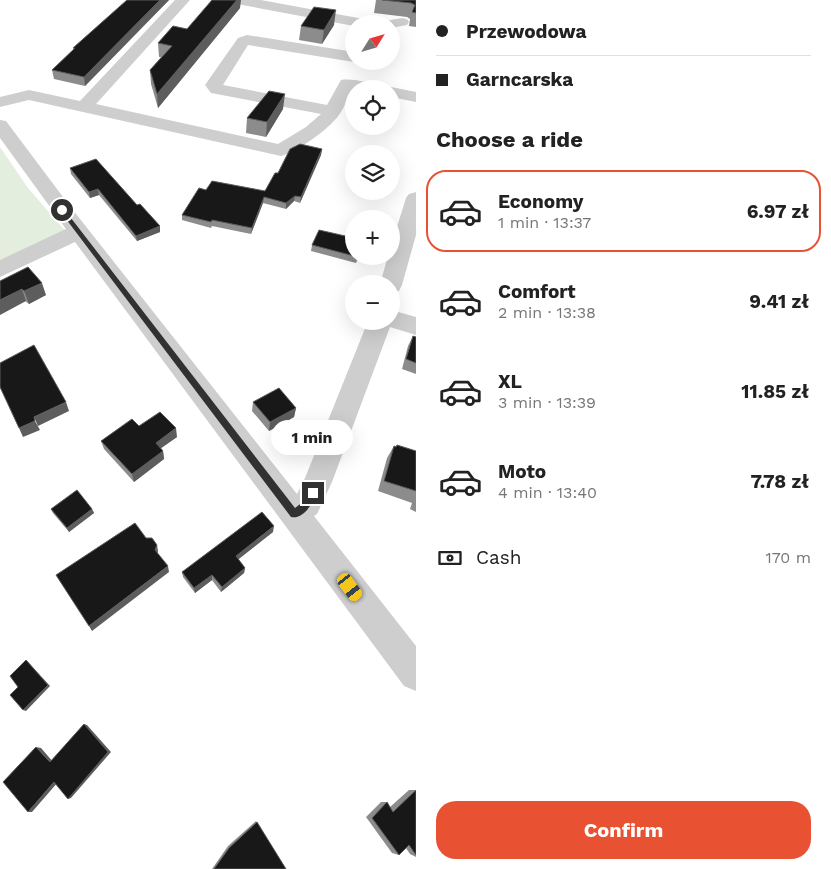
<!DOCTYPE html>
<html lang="en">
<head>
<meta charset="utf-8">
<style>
  :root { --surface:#fff; --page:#f6f6f6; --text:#222; --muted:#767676; --line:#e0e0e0; --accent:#e85233 }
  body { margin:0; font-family:"Work Sans",sans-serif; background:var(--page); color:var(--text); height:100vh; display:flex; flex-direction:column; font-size:19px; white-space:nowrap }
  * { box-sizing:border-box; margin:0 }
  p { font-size:16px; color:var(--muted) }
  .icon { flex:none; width:28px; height:28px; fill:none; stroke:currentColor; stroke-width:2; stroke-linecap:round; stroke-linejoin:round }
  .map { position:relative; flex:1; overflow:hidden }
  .details { display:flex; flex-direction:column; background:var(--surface); width:415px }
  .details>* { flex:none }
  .banner { display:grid; align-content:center; height:110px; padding:0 20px; background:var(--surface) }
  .needle { width:32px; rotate:53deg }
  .controls { position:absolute; left:345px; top:15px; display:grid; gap:10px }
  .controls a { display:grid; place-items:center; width:55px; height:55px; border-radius:50%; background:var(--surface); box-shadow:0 5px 20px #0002; font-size:25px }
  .end { position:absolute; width:22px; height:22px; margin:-11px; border:6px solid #313131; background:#fff; box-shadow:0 0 0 2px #fff }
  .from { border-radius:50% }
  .bubble { position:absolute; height:35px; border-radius:18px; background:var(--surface); box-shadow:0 5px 20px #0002; font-size:16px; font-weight:700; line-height:35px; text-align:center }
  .car { position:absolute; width:15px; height:30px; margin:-15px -8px; border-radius:6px; box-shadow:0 0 4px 1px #0007; background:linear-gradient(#f5c518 24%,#345 0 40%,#f5c518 0 76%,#345 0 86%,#f5c518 0) }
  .banner b { display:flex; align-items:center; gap:18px; height:48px; font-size:19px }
  .banner b+b { border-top:1px solid var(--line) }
  .banner i { width:12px; height:12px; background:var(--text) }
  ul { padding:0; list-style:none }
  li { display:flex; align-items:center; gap:15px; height:82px; margin:0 10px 8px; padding:0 10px; border:2px solid transparent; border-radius:20px }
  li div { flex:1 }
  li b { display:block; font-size:19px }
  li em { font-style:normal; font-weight:700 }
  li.on { border-color:var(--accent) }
  li>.icon { width:45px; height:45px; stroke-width:1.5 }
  h2 { padding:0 20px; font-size:22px; line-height:60px }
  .pay { display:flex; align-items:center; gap:12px; height:55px; padding:0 20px; font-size:19px }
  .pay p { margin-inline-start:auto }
  .cta { display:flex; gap:10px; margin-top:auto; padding:10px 20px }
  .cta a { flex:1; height:58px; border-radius:20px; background:var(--accent); color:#fff; font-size:20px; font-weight:700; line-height:58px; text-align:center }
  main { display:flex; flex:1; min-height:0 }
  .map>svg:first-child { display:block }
  .green { fill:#e3eedf }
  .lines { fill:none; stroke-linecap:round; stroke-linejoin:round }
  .minor { fill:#cecece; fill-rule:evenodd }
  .wall { fill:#8c8c8c }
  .shaded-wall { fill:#5d5d5d }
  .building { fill:#181818; stroke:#5d5d5d }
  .route { fill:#313131 }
</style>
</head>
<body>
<main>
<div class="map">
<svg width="416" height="869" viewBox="0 0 416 869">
  <rect width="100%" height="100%" fill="#fff"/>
  <path class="green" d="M0,147L28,188L67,233L0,265Z"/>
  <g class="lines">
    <path class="minor" d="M175,0H190L96,104L278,144L306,127L321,114L211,93L205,85L238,38L247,35L354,52V61H356L354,62L248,45L223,85L327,105L341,80C353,78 367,83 379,85L381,89H354C348,95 345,107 339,115C328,130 298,151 281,156L29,100L0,107V97L29,90L80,101Z
      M230,0H261L369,20L374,21L376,24H354V26L237,4L232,3Z
      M402,18L407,19L409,22L407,25L391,28V24H383L385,21Z
      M391,87L416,92V102L391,97V89H385Z
      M0,120L6,121L69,205L297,494L305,478L368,321H391V310L416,317V335L390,327L332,482L317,514L314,516L416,646V691L404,686L75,242L0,277V260L66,229L0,138Z
      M416,192V235L402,285L399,291L391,293V284H380L388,256H391V246L406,198L409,194Z"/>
  </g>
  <path class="wall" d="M127,0H169L85,86L54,79L52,70L74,50L73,48Z
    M376,0H416V27L409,26L410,19L407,17L374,13Z
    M240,8L158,108L151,84L150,70L161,57H159L158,43L187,29Z
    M334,25L322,44L299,40L301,26Z
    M283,109L266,137L246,133L247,118Z
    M322,149L321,155L300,203L294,201L286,209L263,203L251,234L212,226L211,228L182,220V215L206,190L265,191L278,173Z
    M70,168L160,232L137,241L99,195L90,198L71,174Z
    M312,245L359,256L356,263L311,251Z
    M0,281L46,295L29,304Z
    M413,336L416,337V374L402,369L408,346Z
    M253,402L296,408L294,417L269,431L252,411Z
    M139,426L177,437L161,448L163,451L164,459L134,482L104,449L101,441Z
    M397,445L416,451V512L410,509L412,503L378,491L387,458L394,446L396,447Z
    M51,509H92L94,513L69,532L53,513Z
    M273,532L238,559L245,568L244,573L221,592L212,580L195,593L183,577L182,572Z
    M409,790H416V857L410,854L406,848L399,855L392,853L366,817L381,802H387L390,807Z
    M256,821L286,869H212L228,846Z"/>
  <path class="shaded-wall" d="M160,0H169L85,86L84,77Z
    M237,0H241L240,8L158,108L157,94Z
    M336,10L334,25L322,44L324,30Z
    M285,94L283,109L266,137L267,122Z
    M322,149L321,155L300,203L301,197Z
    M98,189L99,195L90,198L89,192Z
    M295,196L294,201L286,209V203Z
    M264,197L263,203L251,234L252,228Z
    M160,226V232L137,241L136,236Z
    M42,283L46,295L29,304L24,291Z
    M22,289L26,301L0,315V300Z
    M66,402L69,411L38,426L34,417Z
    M296,408L294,417L269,431L270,422Z
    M35,421L40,430L23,437L19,428Z
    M176,428L177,437L157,451L156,443Z
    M163,451L164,459L134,482L132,474Z
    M92,509L94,513L69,532L67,528Z
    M274,526L273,532L235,562L236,556Z
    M157,545L158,551L157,556L155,550Z
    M168,566L169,572L92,631L89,626Z
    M245,568L244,573L221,592L222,587Z
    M212,575V580L195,593L194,588Z
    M26,660L29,663L50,686L26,711L23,710Z
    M84,724L87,725L111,752L71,798L68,799Z
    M36,747L41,748L54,763L50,762Z
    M54,782H58L32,812H28Z"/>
  <path class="building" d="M127,0H160L84,77L52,70L75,48H73Z
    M212,0H237L157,94L150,70L172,46L158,43L173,26L187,29Z
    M382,0H416V13L412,12L415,5L411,3Z
    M314,7L336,10L324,30L301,26Z
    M269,91L285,94L267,122L247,118Z
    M300,144L322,149L301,197L295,196L286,203L264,197L252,228L212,220L211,222L182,215L199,188L206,190L212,181L265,191L275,173H278L290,149Z
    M96,159L137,205L140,204L160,226L136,236L98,189L89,192L70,168Z
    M319,230L354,238V256L312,245Z
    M28,267L42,283L24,291L22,289L0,300V281Z
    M413,336L416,337V363L406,359Z
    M34,345L66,402L34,417L35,421L19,428L0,387V363Z
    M279,388L296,408L270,422L253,402Z
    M160,412L176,428L156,443L163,451L132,474L101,441L132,419L139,426Z
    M397,445L416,451V491L384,481L394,446L396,447Z
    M77,490L92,509L67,528L51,509Z
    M262,512L274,526L236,556L245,568L222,587L212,575L194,588L182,572Z
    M135,523L146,538H152L157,545L155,550L168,566L89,626L56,575Z
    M26,660L48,685L23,710L10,695L18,687L10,676Z
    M84,724L108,752L68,799L54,782L28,812L3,782L36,747L50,762Z
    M416,790V855L409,845L399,855L372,818L387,802L393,812Z
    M257,822L286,869H214L229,848Z"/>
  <path class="route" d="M60,209H64L295,508L304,501L310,490H316L317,493C313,502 304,520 291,517L60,211Z"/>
</svg>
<div class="controls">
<a><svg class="needle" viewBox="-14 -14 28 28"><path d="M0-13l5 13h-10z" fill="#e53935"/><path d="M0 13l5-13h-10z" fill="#767676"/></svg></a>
<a><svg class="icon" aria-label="locate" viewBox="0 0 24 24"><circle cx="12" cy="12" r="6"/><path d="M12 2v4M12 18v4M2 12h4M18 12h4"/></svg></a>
<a><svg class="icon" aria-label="layers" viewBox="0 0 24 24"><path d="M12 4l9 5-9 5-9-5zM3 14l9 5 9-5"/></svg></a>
<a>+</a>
<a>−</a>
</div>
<i class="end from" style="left:62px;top:210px"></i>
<i class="end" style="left:313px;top:493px"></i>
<div class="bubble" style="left:271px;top:420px;width:82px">1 min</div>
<i class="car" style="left:350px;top:587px;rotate:143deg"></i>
</div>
<section class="details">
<div class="banner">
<b><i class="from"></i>Przewodowa</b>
<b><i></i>Garncarska</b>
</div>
<h2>Choose a ride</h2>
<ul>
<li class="on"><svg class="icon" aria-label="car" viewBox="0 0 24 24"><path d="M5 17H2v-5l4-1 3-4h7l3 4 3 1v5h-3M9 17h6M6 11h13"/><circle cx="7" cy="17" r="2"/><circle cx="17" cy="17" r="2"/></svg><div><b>Economy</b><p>1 min · 13:37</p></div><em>6.97 zł</em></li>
<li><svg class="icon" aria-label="car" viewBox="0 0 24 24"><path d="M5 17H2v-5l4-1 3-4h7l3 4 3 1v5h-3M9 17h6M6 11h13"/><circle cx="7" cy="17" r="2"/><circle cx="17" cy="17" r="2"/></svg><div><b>Comfort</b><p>2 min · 13:38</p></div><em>9.41 zł</em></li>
<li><svg class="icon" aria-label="car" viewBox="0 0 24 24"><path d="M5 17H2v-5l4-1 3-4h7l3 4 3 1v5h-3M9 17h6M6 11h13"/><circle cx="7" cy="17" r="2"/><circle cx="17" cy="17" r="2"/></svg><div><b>XL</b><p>3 min · 13:39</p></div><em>11.85 zł</em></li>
<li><svg class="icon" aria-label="car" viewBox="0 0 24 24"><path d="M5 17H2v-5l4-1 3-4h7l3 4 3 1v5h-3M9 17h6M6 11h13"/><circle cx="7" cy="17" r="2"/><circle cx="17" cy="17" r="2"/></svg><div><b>Moto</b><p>4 min · 13:40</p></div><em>7.78 zł</em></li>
</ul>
<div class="pay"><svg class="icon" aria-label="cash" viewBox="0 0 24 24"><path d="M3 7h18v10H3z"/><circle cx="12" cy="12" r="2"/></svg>Cash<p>170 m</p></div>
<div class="cta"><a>Confirm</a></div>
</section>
</main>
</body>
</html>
